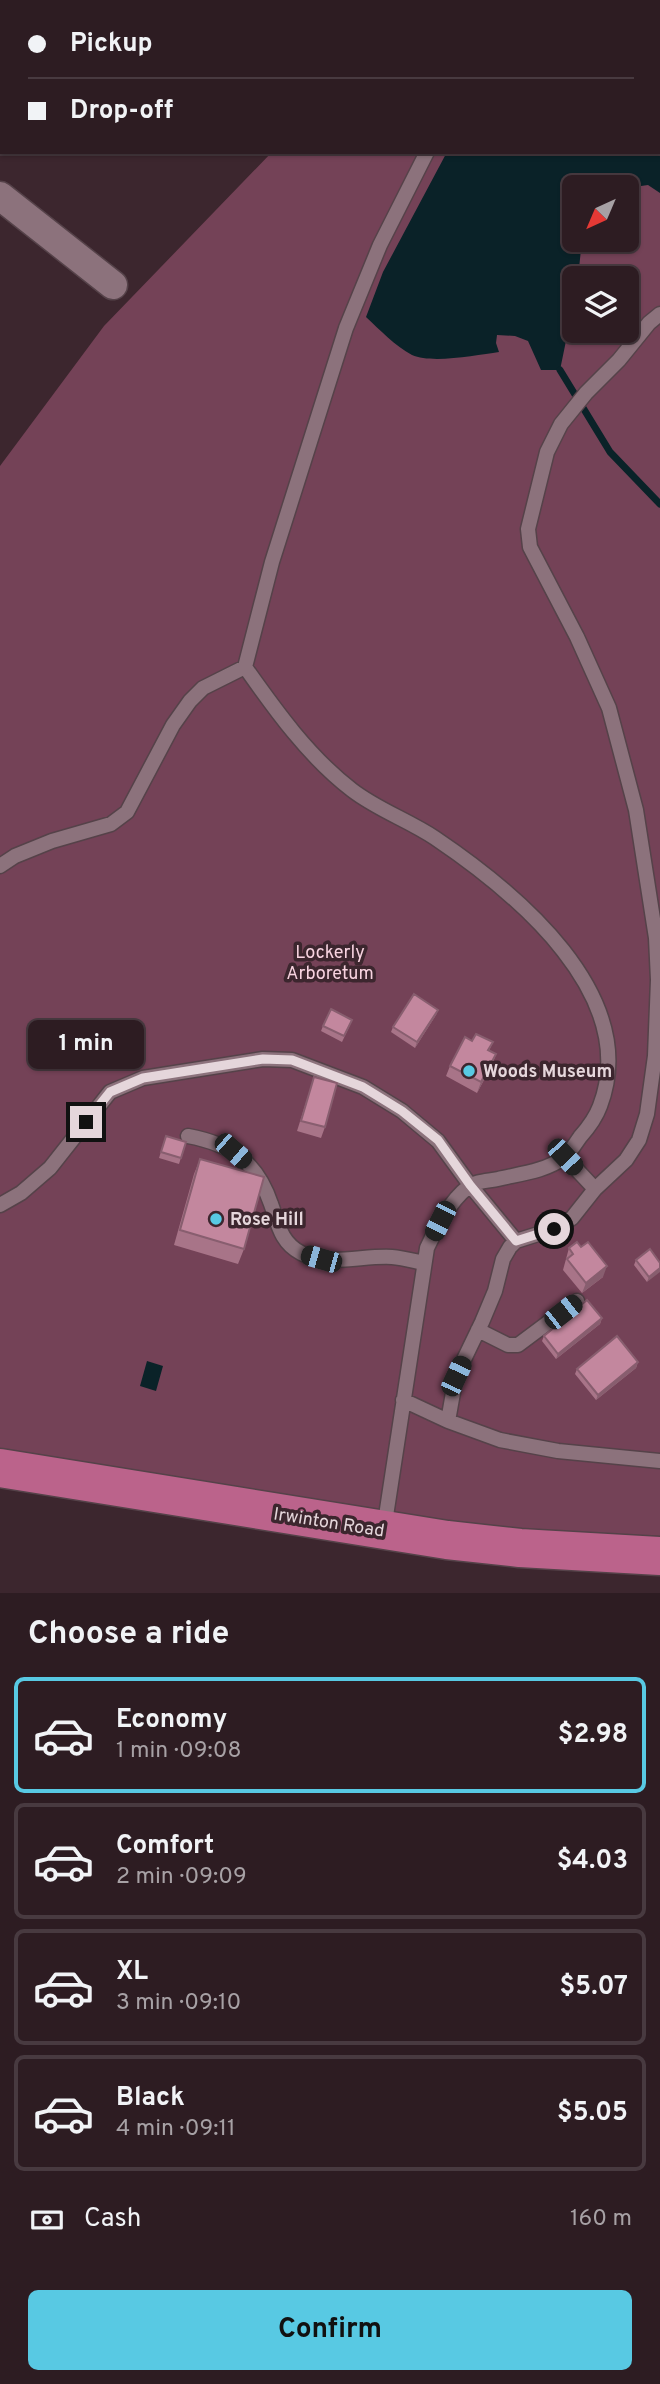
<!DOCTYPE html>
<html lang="en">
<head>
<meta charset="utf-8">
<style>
  :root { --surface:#2d1c22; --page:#35252a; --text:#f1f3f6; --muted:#a7a1a5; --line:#483a40; --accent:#58c9e3 }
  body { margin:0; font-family:Overpass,sans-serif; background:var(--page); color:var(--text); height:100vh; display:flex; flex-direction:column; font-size:26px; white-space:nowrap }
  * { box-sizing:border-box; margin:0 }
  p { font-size:23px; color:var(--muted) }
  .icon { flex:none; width:38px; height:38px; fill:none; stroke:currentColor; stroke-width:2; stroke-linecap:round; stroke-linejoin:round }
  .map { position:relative; height:1593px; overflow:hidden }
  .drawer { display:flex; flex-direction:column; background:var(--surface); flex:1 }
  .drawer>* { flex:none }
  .banner { position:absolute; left:0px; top:0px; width:662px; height:154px; box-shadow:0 2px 5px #0004,0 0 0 2px var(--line); display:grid; align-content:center; height:154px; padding:0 28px; background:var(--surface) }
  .needle { width:46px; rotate:224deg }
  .fabs { position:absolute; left:562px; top:175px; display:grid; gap:14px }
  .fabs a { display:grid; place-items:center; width:77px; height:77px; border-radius:10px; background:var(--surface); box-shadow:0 2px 5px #0004,0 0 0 2px var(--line); font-size:35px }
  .end { position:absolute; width:32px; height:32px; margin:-16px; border:9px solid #e5d6db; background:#111; box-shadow:0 0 0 4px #111 }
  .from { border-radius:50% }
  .bubble { position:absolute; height:49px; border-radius:10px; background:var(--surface); box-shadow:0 2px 5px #0004,0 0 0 2px var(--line); font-size:23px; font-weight:700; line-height:49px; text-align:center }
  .car { position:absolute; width:21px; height:42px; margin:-21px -10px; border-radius:9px; box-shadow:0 0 5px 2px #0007; background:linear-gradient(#222 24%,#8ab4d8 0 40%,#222 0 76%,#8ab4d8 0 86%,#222 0) }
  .banner b { display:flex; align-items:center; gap:24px; height:66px; font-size:26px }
  .banner b+b { border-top:2px solid var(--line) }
  .banner i { width:18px; height:18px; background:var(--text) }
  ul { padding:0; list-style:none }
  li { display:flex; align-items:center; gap:21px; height:116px; margin:0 14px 10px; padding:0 14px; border:4px solid var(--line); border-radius:10px }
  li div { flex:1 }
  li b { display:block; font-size:26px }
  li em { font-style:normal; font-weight:700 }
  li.on { border-color:var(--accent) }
  li>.icon { width:63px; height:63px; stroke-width:1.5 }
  h2 { padding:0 28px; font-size:32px; line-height:84px }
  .pay { display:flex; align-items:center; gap:18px; height:77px; padding:0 28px; font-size:26px }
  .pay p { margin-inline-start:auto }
  .action { display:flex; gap:14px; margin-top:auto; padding:14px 28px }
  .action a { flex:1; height:80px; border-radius:10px; background:var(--accent); color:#111; font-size:28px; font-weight:700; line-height:80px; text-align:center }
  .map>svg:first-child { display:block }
  .green { fill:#744257; fill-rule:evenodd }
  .water { fill:#0a2228 }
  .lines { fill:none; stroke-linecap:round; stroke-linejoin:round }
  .stream { stroke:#0a2228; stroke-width:7 }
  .lane-casing { stroke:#554249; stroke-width:17 }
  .street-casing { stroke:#554249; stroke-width:31 }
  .primary-casing { stroke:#554249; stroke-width:41 }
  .lane { stroke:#8c727c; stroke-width:14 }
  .street { stroke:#8c727c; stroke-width:28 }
  .primary { stroke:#bb638b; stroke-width:38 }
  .wall { fill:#a87488 }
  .shaded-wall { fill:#885e6f }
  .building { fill:#c3879e; stroke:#885e6f; stroke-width:2 }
  .route { stroke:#e5d6db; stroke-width:9 }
  .poi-dot { fill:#58c9e3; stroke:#3c262e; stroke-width:2.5 }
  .labels { text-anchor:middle; stroke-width:7; stroke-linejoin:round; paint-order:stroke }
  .park-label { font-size:18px; fill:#f8d3e0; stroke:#3c262e }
  .poi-label { font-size:18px; font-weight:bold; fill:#e5d6db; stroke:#3c262e; text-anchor:start }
  .street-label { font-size:18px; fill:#e5d6db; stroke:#3c262e }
</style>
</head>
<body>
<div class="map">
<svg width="660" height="1593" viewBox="0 0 660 1593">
  <rect width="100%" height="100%" fill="#3c262e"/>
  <path class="green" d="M297,0H660V1536L486,1531L162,1474L0,1457V466L104,326L272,152H660V2ZM574,187H626V240H574ZM574,278H626V331H574Z"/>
  <path class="water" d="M660,121V193L648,185L627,188L574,187V240H582L578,278H574V302L560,370H541L528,341L515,336L497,335L496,343L499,352C477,355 432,364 412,355C395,346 380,330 366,317L383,272L447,152H660Z
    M147,1361L163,1366L156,1391L140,1386Z"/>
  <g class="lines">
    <path class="stream" d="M280,0L282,2
      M560,370L610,452L660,504"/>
    <defs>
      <path id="lane" d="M587,2L590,0
        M660,314L649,323L619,360L586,393L561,424L547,452L528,529L530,547L577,637L609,708L636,810L656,938L658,980L655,1056L647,1114L639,1140L626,1160L595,1189L572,1218L554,1229L516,1241L510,1247L503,1259L495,1291L482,1322L456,1376L448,1421L500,1440L558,1451L660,1461
        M0,866L15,856L52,841L111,824L127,812L173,725L190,701L203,688L245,667
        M188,1136C231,1144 257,1162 271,1204C278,1223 280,1242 301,1253C327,1267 364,1255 392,1257C403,1258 414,1261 424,1263
        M565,1157L595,1189
        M0,1205L21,1193L50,1168L110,1092L143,1078L263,1059L292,1060L363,1087L402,1111L438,1141L470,1185L516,1241
        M478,1330L508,1345H518L577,1301
        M403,1400L448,1421
        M384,1529L427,1248C437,1227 449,1202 468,1187C475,1181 489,1181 498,1179C519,1174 546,1171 563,1158C570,1153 575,1144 580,1137C588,1128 596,1117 600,1106C642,995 515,892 435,838C408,820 378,810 352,790C309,757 276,711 245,667L272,562L346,328L380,245L427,152"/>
      <path id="street" d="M0,196L113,285"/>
      <path id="primary" d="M0,1468L447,1540L520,1548L660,1556"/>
    </defs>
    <use href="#lane" class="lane-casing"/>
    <use href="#street" class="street-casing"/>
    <use href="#primary" class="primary-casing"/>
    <use href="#lane" class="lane"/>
    <use href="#street" class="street"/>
    <use href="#primary" class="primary"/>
  </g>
  <path class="wall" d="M438,1010L436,1015L415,1048L391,1032L393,1027Z
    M350,1025L342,1042L321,1031L323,1026Z
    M472,1041L493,1042L489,1051L496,1054L492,1065L477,1093L446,1076L450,1066Z
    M314,1077L325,1127L321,1138L297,1131Z
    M166,1136L186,1142L179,1164L159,1158Z
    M200,1159L244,1249L238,1264L174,1245L194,1174Z
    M569,1248L603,1277L582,1293L563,1270Z
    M636,1260L660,1263L647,1282L634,1265Z
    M602,1318L600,1324L556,1359L542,1341L544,1336Z
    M638,1362L636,1368L596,1400L575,1374L577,1369Z"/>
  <path class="shaded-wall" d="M438,1010L436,1015L415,1048L417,1042Z
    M496,1054L492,1065L477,1093L481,1082Z
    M607,1266L603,1277L582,1293L586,1283Z
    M660,1268V1272L647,1282L649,1277Z
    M602,1318L600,1324L556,1359L558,1354Z
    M638,1362L636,1368L596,1400L598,1395Z"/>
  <path class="building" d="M414,994L438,1010L417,1042L393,1027Z
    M331,1009L352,1020L344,1036L323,1026Z
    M476,1034L493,1042L488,1050L496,1054L481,1082L450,1066L465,1037L472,1041Z
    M314,1077L337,1083L325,1127L301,1121Z
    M166,1136L186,1142L181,1158L161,1152Z
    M200,1159L264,1177L244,1249L180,1230Z
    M577,1242L581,1247L588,1242L607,1266L586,1283L567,1259L573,1254L569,1248Z
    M650,1249L660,1263V1268L649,1277L636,1260Z
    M587,1300L602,1318L558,1354L544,1336Z
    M617,1336L638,1362L598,1395L577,1369Z"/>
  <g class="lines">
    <path class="route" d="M86,1122L110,1092L143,1078L263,1059L292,1060L363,1087L402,1111L438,1140L470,1185L516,1241L554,1229"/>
  </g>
  <g class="poi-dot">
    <circle cx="469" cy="1071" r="7"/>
    <circle cx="216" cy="1219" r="7"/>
  </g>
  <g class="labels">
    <g class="park-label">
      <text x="330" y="958">Lockerly<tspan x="330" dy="21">Arboretum</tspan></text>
    </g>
    <g class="poi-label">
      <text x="483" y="1077">Woods Museum</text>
      <text x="230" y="1225">Rose Hill</text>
    </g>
    <g class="street-label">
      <text transform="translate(329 1522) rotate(9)" y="6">Irwinton Road</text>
    </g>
  </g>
</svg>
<div class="fabs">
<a><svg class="needle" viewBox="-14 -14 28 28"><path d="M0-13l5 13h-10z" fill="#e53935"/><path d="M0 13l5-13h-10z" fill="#a7a1a5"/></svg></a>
<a><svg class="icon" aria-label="layers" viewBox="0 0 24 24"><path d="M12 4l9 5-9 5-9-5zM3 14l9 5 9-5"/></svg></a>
</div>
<i class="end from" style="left:554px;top:1229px"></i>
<i class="end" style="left:86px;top:1122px"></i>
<div class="bubble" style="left:28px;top:1020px;width:116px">1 min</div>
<i class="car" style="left:233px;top:1151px;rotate:131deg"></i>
<i class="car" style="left:565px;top:1157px;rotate:137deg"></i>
<i class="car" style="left:440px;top:1221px;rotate:207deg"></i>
<i class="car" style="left:321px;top:1259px;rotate:286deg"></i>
<i class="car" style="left:563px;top:1312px;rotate:52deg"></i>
<i class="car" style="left:456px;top:1376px;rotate:25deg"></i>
<div class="banner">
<b><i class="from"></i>Pickup</b>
<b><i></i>Drop-off</b>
</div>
</div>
<section class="drawer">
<h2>Choose a ride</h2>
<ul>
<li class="on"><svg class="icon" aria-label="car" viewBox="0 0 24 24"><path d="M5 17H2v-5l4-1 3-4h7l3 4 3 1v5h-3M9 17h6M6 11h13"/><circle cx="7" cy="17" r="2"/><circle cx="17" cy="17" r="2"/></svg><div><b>Economy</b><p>1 min · 09:08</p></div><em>$2.98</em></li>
<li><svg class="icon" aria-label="car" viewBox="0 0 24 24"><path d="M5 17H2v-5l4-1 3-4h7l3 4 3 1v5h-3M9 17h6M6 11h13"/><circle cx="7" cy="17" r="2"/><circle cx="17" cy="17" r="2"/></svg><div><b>Comfort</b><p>2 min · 09:09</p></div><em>$4.03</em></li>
<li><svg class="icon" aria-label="car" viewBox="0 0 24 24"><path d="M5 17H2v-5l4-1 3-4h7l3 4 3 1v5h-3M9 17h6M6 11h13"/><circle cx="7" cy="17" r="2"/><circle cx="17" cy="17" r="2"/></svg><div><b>XL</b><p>3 min · 09:10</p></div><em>$5.07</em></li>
<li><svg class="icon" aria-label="car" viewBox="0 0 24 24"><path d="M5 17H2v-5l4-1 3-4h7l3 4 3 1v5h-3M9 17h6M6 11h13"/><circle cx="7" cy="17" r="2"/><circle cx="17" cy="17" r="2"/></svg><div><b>Black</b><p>4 min · 09:11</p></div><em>$5.05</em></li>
</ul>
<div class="pay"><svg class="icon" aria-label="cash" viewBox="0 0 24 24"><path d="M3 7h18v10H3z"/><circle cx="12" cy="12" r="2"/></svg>Cash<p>160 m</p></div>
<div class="action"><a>Confirm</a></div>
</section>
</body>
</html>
